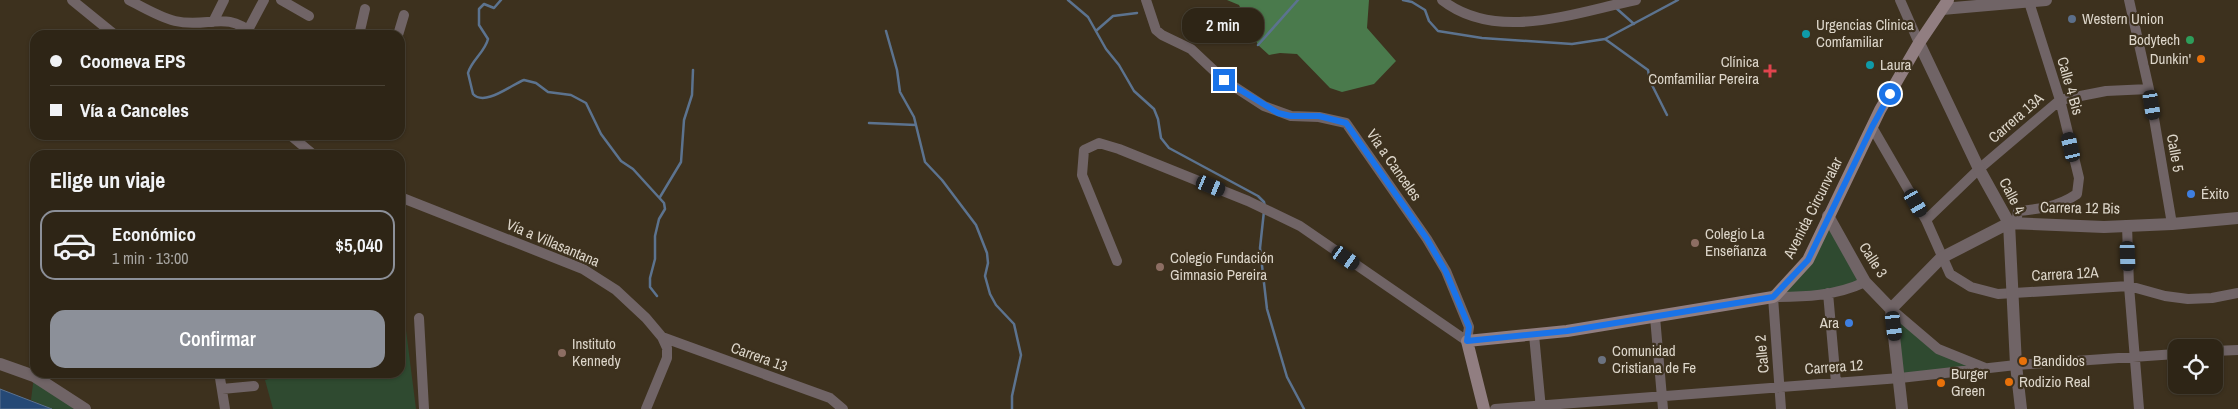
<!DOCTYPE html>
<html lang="es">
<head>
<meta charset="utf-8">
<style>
  :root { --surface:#2e2516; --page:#362d1f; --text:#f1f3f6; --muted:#a7a5a1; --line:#494235; --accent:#8c9099 }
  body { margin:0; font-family:"Archivo Narrow",sans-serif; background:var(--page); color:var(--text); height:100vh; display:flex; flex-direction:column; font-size:19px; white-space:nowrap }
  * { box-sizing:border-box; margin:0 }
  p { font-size:16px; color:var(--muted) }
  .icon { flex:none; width:28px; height:28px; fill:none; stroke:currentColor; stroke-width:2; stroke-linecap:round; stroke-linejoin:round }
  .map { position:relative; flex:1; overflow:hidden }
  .sheet { position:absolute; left:30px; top:150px; width:375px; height:228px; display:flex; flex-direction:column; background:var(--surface); border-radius:15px; box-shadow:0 1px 4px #0004,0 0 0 1px var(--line) }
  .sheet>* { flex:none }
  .banner { position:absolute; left:30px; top:30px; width:375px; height:110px; border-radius:15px; box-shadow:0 1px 4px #0004,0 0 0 1px var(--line); display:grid; align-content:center; height:110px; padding:0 20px; background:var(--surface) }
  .fabs { position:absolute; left:2168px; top:339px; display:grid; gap:10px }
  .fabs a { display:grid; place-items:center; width:55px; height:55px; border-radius:10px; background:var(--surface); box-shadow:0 1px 4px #0004,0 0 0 1px var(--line); font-size:25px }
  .end { position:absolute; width:22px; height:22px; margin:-11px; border:6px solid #1a73e8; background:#fff; box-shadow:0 0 0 2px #fff }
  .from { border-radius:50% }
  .bubble { position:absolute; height:35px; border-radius:15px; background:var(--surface); box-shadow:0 1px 4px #0004,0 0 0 1px var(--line); font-size:16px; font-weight:600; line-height:35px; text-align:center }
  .car { position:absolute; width:15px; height:30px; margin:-15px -8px; border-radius:6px; box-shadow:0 0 4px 1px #0007; background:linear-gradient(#222 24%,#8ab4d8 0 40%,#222 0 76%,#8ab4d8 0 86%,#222 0) }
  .banner b { display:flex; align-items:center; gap:18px; height:48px; font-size:19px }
  .banner b+b { border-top:1px solid var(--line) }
  .banner i { width:12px; height:12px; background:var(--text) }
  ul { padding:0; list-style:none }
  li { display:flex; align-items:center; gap:15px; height:70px; margin:0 10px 8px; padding:0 10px; border:2px solid transparent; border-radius:15px }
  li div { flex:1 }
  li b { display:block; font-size:19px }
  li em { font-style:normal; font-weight:600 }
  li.selected { border-color:var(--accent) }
  li>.icon { width:45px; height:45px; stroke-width:1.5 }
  h2 { padding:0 20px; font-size:22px; line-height:60px }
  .cta { display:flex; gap:10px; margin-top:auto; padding:10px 20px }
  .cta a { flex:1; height:58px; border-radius:15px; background:var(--accent); color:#fff; font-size:20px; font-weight:600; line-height:58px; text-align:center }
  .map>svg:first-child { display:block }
  .green { fill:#2f4a30 }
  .forest { fill:#4a7a4c }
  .water { fill:#254976; stroke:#5c738f }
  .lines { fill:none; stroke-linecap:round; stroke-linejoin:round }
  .stream { stroke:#5c738f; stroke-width:2.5 }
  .minor { stroke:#706466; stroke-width:10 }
  .tertiary { stroke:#706466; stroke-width:12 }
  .secondary { stroke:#917e81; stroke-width:12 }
  .route { stroke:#1a73e8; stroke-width:6 }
  .service-dot { fill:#5c6f8a; stroke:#3d311e; stroke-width:2 }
  .culture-dot { fill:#0f9aa8; stroke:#3d311e; stroke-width:2 }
  .leisure-dot { fill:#2e9e5b; stroke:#3d311e; stroke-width:2 }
  .food-dot { fill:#e8710a; stroke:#3d311e; stroke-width:2 }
  .health-dot { fill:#e0444e; stroke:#3d311e; stroke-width:2 }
  .shop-dot { fill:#3f7fe0; stroke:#3d311e; stroke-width:2 }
  .education-dot { fill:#8d6e63; stroke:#3d311e; stroke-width:2 }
  .worship-dot { fill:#6b7280; stroke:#3d311e; stroke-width:2 }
  .labels { text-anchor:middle; stroke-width:4.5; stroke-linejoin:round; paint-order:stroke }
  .poi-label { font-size:15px; fill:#ddd6ca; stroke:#3d311e; text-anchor:start }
  .street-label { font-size:15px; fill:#ddd6ca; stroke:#3d311e }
</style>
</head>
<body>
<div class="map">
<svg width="2238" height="409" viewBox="0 0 2238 409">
  <rect width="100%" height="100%" fill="#3d311e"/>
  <path class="green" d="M1828,216L1865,282L1853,288L1776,295L1797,274Z
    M400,283L416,409H273L265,380L269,379V373L400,372Z
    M1891,309L1938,349L1986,369L1900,378Z
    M34,376L85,409H52L31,400Z"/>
  <path class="forest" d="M1227,0H1369L1367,28L1396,61L1374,84L1342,92L1330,88L1297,54L1280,53L1269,55L1258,45L1239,5Z"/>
  <path class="water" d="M0,389L52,409H0Z"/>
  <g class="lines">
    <path class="stream" d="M501,0L494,8L484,4L479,9V25L488,39C485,52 471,61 468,73L473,94C485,107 512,84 524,80L536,83L548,92L571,95L586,103L601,134L621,161L633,169L664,203L665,209L659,219L655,236V259L650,278V287L657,296
      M1068,0L1088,17L1106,49L1119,65L1134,91L1154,109L1158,119L1161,138L1169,148L1258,196L1264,202L1265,206
      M1403,0L1412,2L1425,10L1429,21L1438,31L1482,38L1572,44L1605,39L1678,0
      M1616,8L1634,24
      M1097,30L1113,16L1137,13
      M886,31L897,70L900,92L914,117L925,162L942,180L976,225L987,253L988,263L985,276L990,294L996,305L1014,324L1021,355L1012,396V409
      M1605,39L1648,70L1650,81L1667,115
      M1258,45L1298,0
      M869,123L916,125
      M660,197L681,162L684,120L692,95L693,70
      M1264,211L1260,248L1267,309L1287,377L1304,409"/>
    <path class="minor" d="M72,0L115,35
      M129,0C144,8 159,17 175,21C208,29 225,9 254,35
      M281,0L309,16
      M1442,0C1497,43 1576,12 1636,0
      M1900,0L1919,43
      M2129,0L2149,89L2172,224
      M213,22L224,0
      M248,30L264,0
      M359,35L365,9
      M398,35L404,15
      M1872,127L1926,220L1950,274L1971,287L1998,294L2129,286L2165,296L2188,299L2212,298L2238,293
      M290,135L314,155
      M400,197L583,269L616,290L646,318L662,337L667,348V358L646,409
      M1926,220L1979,169L2060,100L2106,91L2149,89
      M2016,223L2018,211C2040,209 2058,207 2077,194L2079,178L2060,100L2029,2
      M2127,225L2129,286L2139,409
      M1117,261L1082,175L1084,150L1099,143L1119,149L1248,201L1300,226L1467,341L1469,327L1446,271L1427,239L1346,123L1319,117L1291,116L1264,106L1224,80L1191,49L1162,35L1156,30L1146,0
      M1828,293L1836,383
      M1891,309L1938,349L1985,368
      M1655,317L1663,409
      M419,318L424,409
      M1534,335L1541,409
      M662,337L830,398L843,409
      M2214,351L2238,350
      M219,372L225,409
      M222,389L254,386
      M1495,409L1900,378L2016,365L2176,354
      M1781,409L1773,297C1804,297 1836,296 1865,282"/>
    <path class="tertiary" d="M1942,9L2046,0
      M1919,43L1979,169L2009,223L2016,365L2021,409
      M1828,216L1865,282L1891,309L1902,409
      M1891,309L1941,258L2009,223L2104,227L2172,224L2238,218
      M0,364L34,376L85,409"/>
    <path class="secondary" d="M1484,409L1467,341L1567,331L1773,297L1776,295L1808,260L1880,110L1919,43L1948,0"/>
  </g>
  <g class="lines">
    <path class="route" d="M1224,80L1278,113L1291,116H1319L1346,123L1427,239L1446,272L1469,327L1467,341L1567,331L1773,297L1808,260L1872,127L1890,94"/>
  </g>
  <circle class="service-dot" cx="2072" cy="19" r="5"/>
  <g class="culture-dot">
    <circle cx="1806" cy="34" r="5"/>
    <circle cx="1870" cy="65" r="5"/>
  </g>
  <circle class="leisure-dot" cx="2190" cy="40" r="5"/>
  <g class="food-dot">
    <circle cx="2201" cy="59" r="5"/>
    <circle cx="2023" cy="361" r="5"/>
    <circle cx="2009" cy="382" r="5"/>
    <circle cx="1941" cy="383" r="5"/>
  </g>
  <path class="health-dot" d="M1767.5 63.5h5v5h5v5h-5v5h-5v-5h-5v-5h5z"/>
  <g class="shop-dot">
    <circle cx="2191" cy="194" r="5"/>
    <circle cx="1849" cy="323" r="5"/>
  </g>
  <g class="education-dot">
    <circle cx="1695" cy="243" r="5"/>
    <circle cx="1160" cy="267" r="5"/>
    <circle cx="562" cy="353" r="5"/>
  </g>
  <circle class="worship-dot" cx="1602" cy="360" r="5"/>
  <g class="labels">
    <g class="poi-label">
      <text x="2082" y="24">Western Union</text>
      <text x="1816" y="30">Urgencias Clinica<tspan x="1816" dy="17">Comfamiliar</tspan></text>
      <text x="2180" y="45" text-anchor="end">Bodytech</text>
      <text x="2191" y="64" text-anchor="end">Dunkin'</text>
      <text x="1759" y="67" text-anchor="end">Clínica<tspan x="1759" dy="17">Comfamiliar Pereira</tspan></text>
      <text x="1880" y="70">Laura</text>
      <text x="2201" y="199">Éxito</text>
      <text x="1705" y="239">Colegio La<tspan x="1705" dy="17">Enseñanza</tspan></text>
      <text x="1170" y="263">Colegio Fundación<tspan x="1170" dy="17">Gimnasio Pereira</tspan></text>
      <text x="1839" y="328" text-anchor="end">Ara</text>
      <text x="572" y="349">Instituto<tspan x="572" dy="17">Kennedy</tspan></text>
      <text x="1612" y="356">Comunidad<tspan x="1612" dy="17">Cristiana de Fe</tspan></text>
      <text x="2033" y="366">Bandidos</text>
      <text x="1951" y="379">Burger<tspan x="1951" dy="17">Green</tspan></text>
      <text x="2019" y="387">Rodizio Real</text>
    </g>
    <g class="street-label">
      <text transform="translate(2070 86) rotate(74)" y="5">Calle 4 Bis</text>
      <text transform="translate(2016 118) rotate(-41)" y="5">Carrera 13A</text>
      <text transform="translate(2175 153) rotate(80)" y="5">Calle 5</text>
      <text transform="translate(1394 165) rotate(55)" y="5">Vía a Canceles</text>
      <text transform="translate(2012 196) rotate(63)" y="5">Calle 4</text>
      <text transform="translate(1813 208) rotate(-63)" y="5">Avenida Circunvalar</text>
      <text transform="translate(2080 208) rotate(1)" y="5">Carrera 12 Bis</text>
      <text transform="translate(553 243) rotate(23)" y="5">Vía a Villasantana</text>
      <text transform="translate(1873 260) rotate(57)" y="5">Calle 3</text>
      <text transform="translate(2065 274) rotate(-3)" y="5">Carrera 12A</text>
      <text transform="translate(1762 354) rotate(-95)" y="5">Calle 2</text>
      <text transform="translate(759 357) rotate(20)" y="5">Carrera 13</text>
      <text transform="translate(1834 367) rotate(-4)" y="5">Carrera 12</text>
    </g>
  </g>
</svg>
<div class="fabs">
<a><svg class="icon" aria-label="locate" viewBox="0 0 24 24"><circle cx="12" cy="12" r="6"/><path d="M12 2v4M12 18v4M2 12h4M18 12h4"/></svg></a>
</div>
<i class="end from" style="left:1890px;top:94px"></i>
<i class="end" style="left:1224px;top:80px"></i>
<div class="bubble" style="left:1182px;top:8px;width:82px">2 min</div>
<i class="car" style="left:2152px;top:105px;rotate:171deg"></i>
<i class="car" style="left:2071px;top:147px;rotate:347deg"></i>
<i class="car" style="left:1211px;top:186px;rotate:112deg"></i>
<i class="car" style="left:1916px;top:203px;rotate:150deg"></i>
<i class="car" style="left:2128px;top:256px;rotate:178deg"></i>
<i class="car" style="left:1346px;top:258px;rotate:125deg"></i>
<i class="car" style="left:1894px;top:326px;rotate:173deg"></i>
<div class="banner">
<b><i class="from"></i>Coomeva EPS</b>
<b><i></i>Vía a Canceles</b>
</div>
<section class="sheet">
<h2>Elige un viaje</h2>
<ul>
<li class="selected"><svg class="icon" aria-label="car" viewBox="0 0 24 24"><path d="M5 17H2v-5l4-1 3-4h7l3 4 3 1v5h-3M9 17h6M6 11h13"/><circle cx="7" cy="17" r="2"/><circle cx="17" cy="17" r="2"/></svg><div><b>Económico</b><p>1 min · 13:00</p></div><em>$5,040</em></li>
</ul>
<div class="cta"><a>Confirmar</a></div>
</section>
</div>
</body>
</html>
